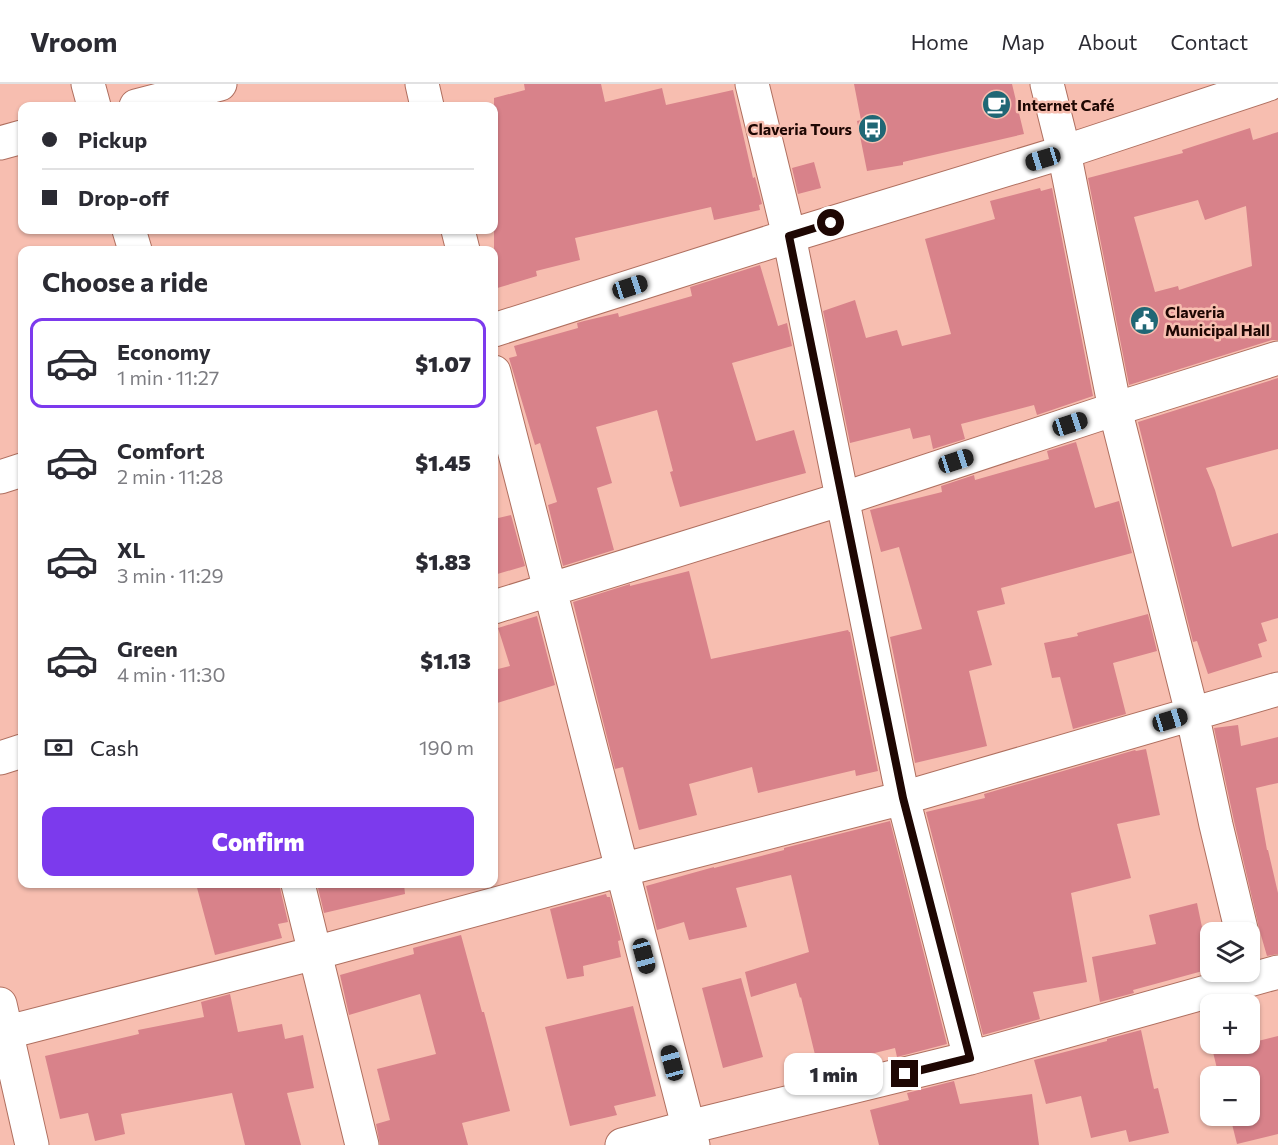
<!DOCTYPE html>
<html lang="en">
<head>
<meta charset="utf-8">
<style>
  :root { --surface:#fff; --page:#f2f2f3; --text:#2b2b33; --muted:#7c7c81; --line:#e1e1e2; --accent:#7c3aed }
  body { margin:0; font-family:Commissioner,sans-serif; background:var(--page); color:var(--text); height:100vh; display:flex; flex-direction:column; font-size:22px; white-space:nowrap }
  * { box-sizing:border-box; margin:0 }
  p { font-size:20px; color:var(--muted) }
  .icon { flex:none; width:33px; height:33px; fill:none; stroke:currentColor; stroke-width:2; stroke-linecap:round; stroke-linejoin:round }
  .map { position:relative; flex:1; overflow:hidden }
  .drawer { position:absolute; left:18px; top:162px; width:480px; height:642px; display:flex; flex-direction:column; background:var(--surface); border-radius:12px; box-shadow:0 2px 4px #0004 }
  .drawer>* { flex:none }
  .top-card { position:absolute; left:18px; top:18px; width:480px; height:132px; border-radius:12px; box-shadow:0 2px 4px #0004; display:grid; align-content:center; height:132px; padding:0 24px; background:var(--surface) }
  .buttons { position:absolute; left:1200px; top:838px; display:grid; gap:12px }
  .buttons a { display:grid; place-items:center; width:60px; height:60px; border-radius:12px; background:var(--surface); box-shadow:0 2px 4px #0004; font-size:30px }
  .end { position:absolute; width:27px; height:27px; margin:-14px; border:8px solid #1e0703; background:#fff; box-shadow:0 0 0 3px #fff }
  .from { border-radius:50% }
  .bubble { position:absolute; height:42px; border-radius:12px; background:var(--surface); box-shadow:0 2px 4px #0004; font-size:20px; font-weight:800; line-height:42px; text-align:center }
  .car { position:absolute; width:18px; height:36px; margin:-18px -9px; border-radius:8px; box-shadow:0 0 4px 2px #0007; background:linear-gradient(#222 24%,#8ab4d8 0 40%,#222 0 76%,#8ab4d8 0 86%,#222 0) }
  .top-card b { display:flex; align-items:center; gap:21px; height:57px; font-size:22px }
  .top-card b+b { border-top:2px solid var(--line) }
  .top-card i { width:15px; height:15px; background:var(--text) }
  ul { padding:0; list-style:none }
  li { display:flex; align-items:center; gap:18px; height:90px; margin:0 12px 9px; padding:0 12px; border:3px solid transparent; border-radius:12px }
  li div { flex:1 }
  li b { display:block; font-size:22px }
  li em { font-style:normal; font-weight:800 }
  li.on { border-color:var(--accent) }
  li>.icon { width:54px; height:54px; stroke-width:1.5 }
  h2 { padding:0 24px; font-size:27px; line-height:72px }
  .pay { display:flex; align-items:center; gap:15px; height:66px; padding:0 24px; font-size:22px }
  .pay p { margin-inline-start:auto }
  .button { display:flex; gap:12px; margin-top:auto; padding:12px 24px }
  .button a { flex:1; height:69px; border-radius:12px; background:var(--accent); color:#fff; font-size:24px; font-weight:800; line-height:69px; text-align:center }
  header { display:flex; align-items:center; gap:36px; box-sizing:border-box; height:84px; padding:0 30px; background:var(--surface); border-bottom:2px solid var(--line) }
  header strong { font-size:28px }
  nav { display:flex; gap:33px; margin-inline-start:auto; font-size:21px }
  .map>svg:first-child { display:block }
  .building { fill:#d8828a; fill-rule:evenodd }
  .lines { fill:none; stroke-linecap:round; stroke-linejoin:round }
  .minor-casing { stroke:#af6f5f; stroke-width:35 }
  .minor { stroke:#fff; stroke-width:33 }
  .route { stroke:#1e0703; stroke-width:8 }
  .labels { text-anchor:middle; stroke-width:5; stroke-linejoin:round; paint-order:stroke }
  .poi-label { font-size:16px; font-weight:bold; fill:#1e0703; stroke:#f7beb0; text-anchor:start }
</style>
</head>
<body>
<header>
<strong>Vroom</strong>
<nav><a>Home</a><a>Map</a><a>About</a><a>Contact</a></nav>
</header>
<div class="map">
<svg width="1278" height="1061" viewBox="0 0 1278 1061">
  <rect width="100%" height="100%" fill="#f7beb0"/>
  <path class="building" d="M524,0H601L605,18L662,4L666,21L733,6L753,94L755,93L762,120L759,121L760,126L714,136L711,123L575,154L580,176L536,187L537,192L494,205V14L525,6Z
    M854,0H1012L1024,50L903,78V81L867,87L857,37L861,36Z
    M1250,44L1253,56L1278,48V256H1272L1129,301L1088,94L1183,69L1182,66ZM1198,116L1205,136L1246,122L1252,182L1179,206L1178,202L1155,208L1134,133Z
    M814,78L821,104L798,110L792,84Z
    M1040,104L1041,107L1052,104L1093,312L1037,331L1034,321L961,340L965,355L933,365L930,351L913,355L910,344L850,359L823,227L855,216L866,254L897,246L902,262L951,250L925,155L995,135L990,117Z
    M760,181L778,242L787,239L792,262L732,279L756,357L794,346L806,389L680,423L670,388L673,387L657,326L596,343L612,399L597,404L614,466L563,482L548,421L557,418L540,359L535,361L509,274L517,272L514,262L578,244L577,239L584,237L618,229L619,233L692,212L690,203Z
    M1278,294V365L1206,384L1215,406L1232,463L1278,449V534L1261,539L1267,557L1258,560L1262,573L1208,590L1197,557L1193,558L1138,338Z
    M1076,358L1095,424L1119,417L1132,469L1001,504L1005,520L977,527L992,581L969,587L987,662L915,679L890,553L922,545L899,463L881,468L870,426L942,408L941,402L974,391L975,396L1049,375L1047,367Z
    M511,431L525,482L494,491V435Z
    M689,487L711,575L848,546L849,548H850L878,687L856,692L855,686L758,709L752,683L689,700L697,731L639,746L623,683L615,685L573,518L630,500V502Z
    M1148,530L1157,567L1113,579L1126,630L1073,645L1060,593L1052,594L1044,559L1078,552L1077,549Z
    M537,532L555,601L494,620V586L510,582L498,544Z
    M1238,641L1241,662L1278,653V699L1256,704L1267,766H1268L1278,809V870L1267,872L1260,848L1234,737L1214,644Z
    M1146,665L1160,731L1117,740L1131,794L1071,809L1087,898L1033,908L1040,935L983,951L926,728L985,714L984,710L1135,666L1136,667Z
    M890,737L947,960L897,973L895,964L818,983L801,913L800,914L796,899L751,913L745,888L809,868L791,791L736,804L747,843L689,856L684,838L657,846L646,802L714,783V784L784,766V764Z
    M196,800H280V804L288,838L278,840L282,854L215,871Z
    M317,800H404L405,810L324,829Z
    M606,810L607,813H610L621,856L618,857L621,873L583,882L584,892L567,895L550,825Z
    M1197,819L1203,848L1205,847L1210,868V885L1133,906L1134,909L1100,918L1092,873L1156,860L1149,831Z
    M461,851L482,928H484L510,1027L462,1039L468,1061H380L376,1040L390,1036L377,985L436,970L420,910L349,931L340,891L414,870L413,864Z
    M741,894L763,973L723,984L702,904Z
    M230,910L238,948L282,940L285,955L303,951L314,1004L287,1009L301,1061H245L232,1009L121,1030L125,1050L95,1057L88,1029L60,1035L45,972L139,950L138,946L204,933L201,918Z
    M633,922L656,1012L614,1022L617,1031L570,1042L545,943Z
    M1141,946L1154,1005L1158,1004L1169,1049L1129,1058L1126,1046L1091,1054L1081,1012L1046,1020L1034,976L1107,957V955Z
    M1278,952V1050L1237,1060L1230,1032H1250V993H1219L1213,968L1244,960H1250V959Z
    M954,997L960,1020L1032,1010L1039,1061H879L870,1026L909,1016L907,1009Z"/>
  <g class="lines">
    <defs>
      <path id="minor" d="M88,0L94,22
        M422,0L427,22
        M752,0L789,152L903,714L970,974
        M1047,0L1064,68L1115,325L1192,629L1216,741L1242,849
        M136,22L220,0
        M0,59L22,53
        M129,146L135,166
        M458,146L463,166
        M494,246L789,152L1064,68L1269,0
        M494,288L693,1061
        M0,393L22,386
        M494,523L842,415L1115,325L1278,274
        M0,674L22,667
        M298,800L362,1061
        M0,920L32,1061
        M0,950L315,869L621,786L903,714L1278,605
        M622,1061L689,1043L970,974L1278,888"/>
    </defs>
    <use href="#minor" class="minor-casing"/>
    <use href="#minor" class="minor"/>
  </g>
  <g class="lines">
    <path class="route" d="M831,139L789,152L903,714L970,974L905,990"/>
  </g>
  <defs>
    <symbol id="cafe-disc" viewBox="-11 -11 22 22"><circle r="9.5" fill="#206775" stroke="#f7beb0"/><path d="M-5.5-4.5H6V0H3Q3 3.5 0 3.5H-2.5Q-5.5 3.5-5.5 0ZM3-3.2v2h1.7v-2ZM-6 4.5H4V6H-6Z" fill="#fff"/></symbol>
    <symbol id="bus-disc" viewBox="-11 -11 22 22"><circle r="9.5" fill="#206775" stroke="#f7beb0"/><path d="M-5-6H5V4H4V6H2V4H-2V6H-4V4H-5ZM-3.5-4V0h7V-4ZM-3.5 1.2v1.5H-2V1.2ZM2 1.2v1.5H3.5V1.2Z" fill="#fff"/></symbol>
    <symbol id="civic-disc" viewBox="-11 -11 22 22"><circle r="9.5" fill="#206775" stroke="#f7beb0"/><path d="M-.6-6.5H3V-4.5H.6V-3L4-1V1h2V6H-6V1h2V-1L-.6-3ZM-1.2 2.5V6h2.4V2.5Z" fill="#fff"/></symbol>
  </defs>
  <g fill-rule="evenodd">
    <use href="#cafe-disc" x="980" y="4" width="33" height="33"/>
    <use href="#bus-disc" x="856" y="28" width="33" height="33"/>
    <use href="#civic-disc" x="1128" y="220" width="33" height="33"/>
  </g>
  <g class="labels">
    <g class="poi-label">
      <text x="1017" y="27">Internet Café</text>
      <text x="852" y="51" text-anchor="end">Claveria Tours</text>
      <text x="1165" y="234">Claveria<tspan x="1165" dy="18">Municipal Hall</tspan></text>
    </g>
  </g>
</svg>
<div class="buttons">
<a><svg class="icon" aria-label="layers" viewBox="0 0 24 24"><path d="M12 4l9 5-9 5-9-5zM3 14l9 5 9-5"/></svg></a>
<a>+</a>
<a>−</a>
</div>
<i class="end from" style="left:831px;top:139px"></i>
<i class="end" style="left:905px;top:990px"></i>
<div class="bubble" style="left:784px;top:969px;width:99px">1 min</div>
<i class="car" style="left:1043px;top:75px;rotate:253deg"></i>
<i class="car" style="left:630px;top:203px;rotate:72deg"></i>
<i class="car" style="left:1070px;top:340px;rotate:72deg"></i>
<i class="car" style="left:956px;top:377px;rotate:72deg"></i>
<i class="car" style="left:1170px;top:636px;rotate:73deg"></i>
<i class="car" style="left:644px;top:872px;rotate:165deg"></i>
<i class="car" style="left:672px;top:979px;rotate:345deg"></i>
<div class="top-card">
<b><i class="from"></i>Pickup</b>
<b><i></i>Drop-off</b>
</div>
<section class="drawer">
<h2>Choose a ride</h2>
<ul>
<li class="on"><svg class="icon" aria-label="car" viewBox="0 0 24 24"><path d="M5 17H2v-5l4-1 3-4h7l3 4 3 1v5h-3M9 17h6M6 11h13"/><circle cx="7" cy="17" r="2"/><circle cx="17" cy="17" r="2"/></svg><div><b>Economy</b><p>1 min · 11:27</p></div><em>$1.07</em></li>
<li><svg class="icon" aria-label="car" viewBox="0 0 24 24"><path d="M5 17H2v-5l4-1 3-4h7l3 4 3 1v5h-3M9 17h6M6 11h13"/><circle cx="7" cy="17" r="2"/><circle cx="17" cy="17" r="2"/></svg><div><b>Comfort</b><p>2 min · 11:28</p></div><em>$1.45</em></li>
<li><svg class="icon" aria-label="car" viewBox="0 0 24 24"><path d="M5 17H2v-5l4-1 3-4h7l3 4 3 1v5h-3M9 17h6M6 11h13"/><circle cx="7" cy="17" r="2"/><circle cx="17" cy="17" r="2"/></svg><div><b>XL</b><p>3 min · 11:29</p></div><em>$1.83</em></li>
<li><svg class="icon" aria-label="car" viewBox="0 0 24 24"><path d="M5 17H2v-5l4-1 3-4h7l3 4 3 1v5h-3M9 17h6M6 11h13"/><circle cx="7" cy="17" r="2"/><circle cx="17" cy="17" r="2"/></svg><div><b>Green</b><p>4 min · 11:30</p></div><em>$1.13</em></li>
</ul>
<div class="pay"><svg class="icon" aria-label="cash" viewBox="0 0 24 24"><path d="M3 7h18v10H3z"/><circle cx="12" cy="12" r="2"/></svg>Cash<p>190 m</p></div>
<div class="button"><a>Confirm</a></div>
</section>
</div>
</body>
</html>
